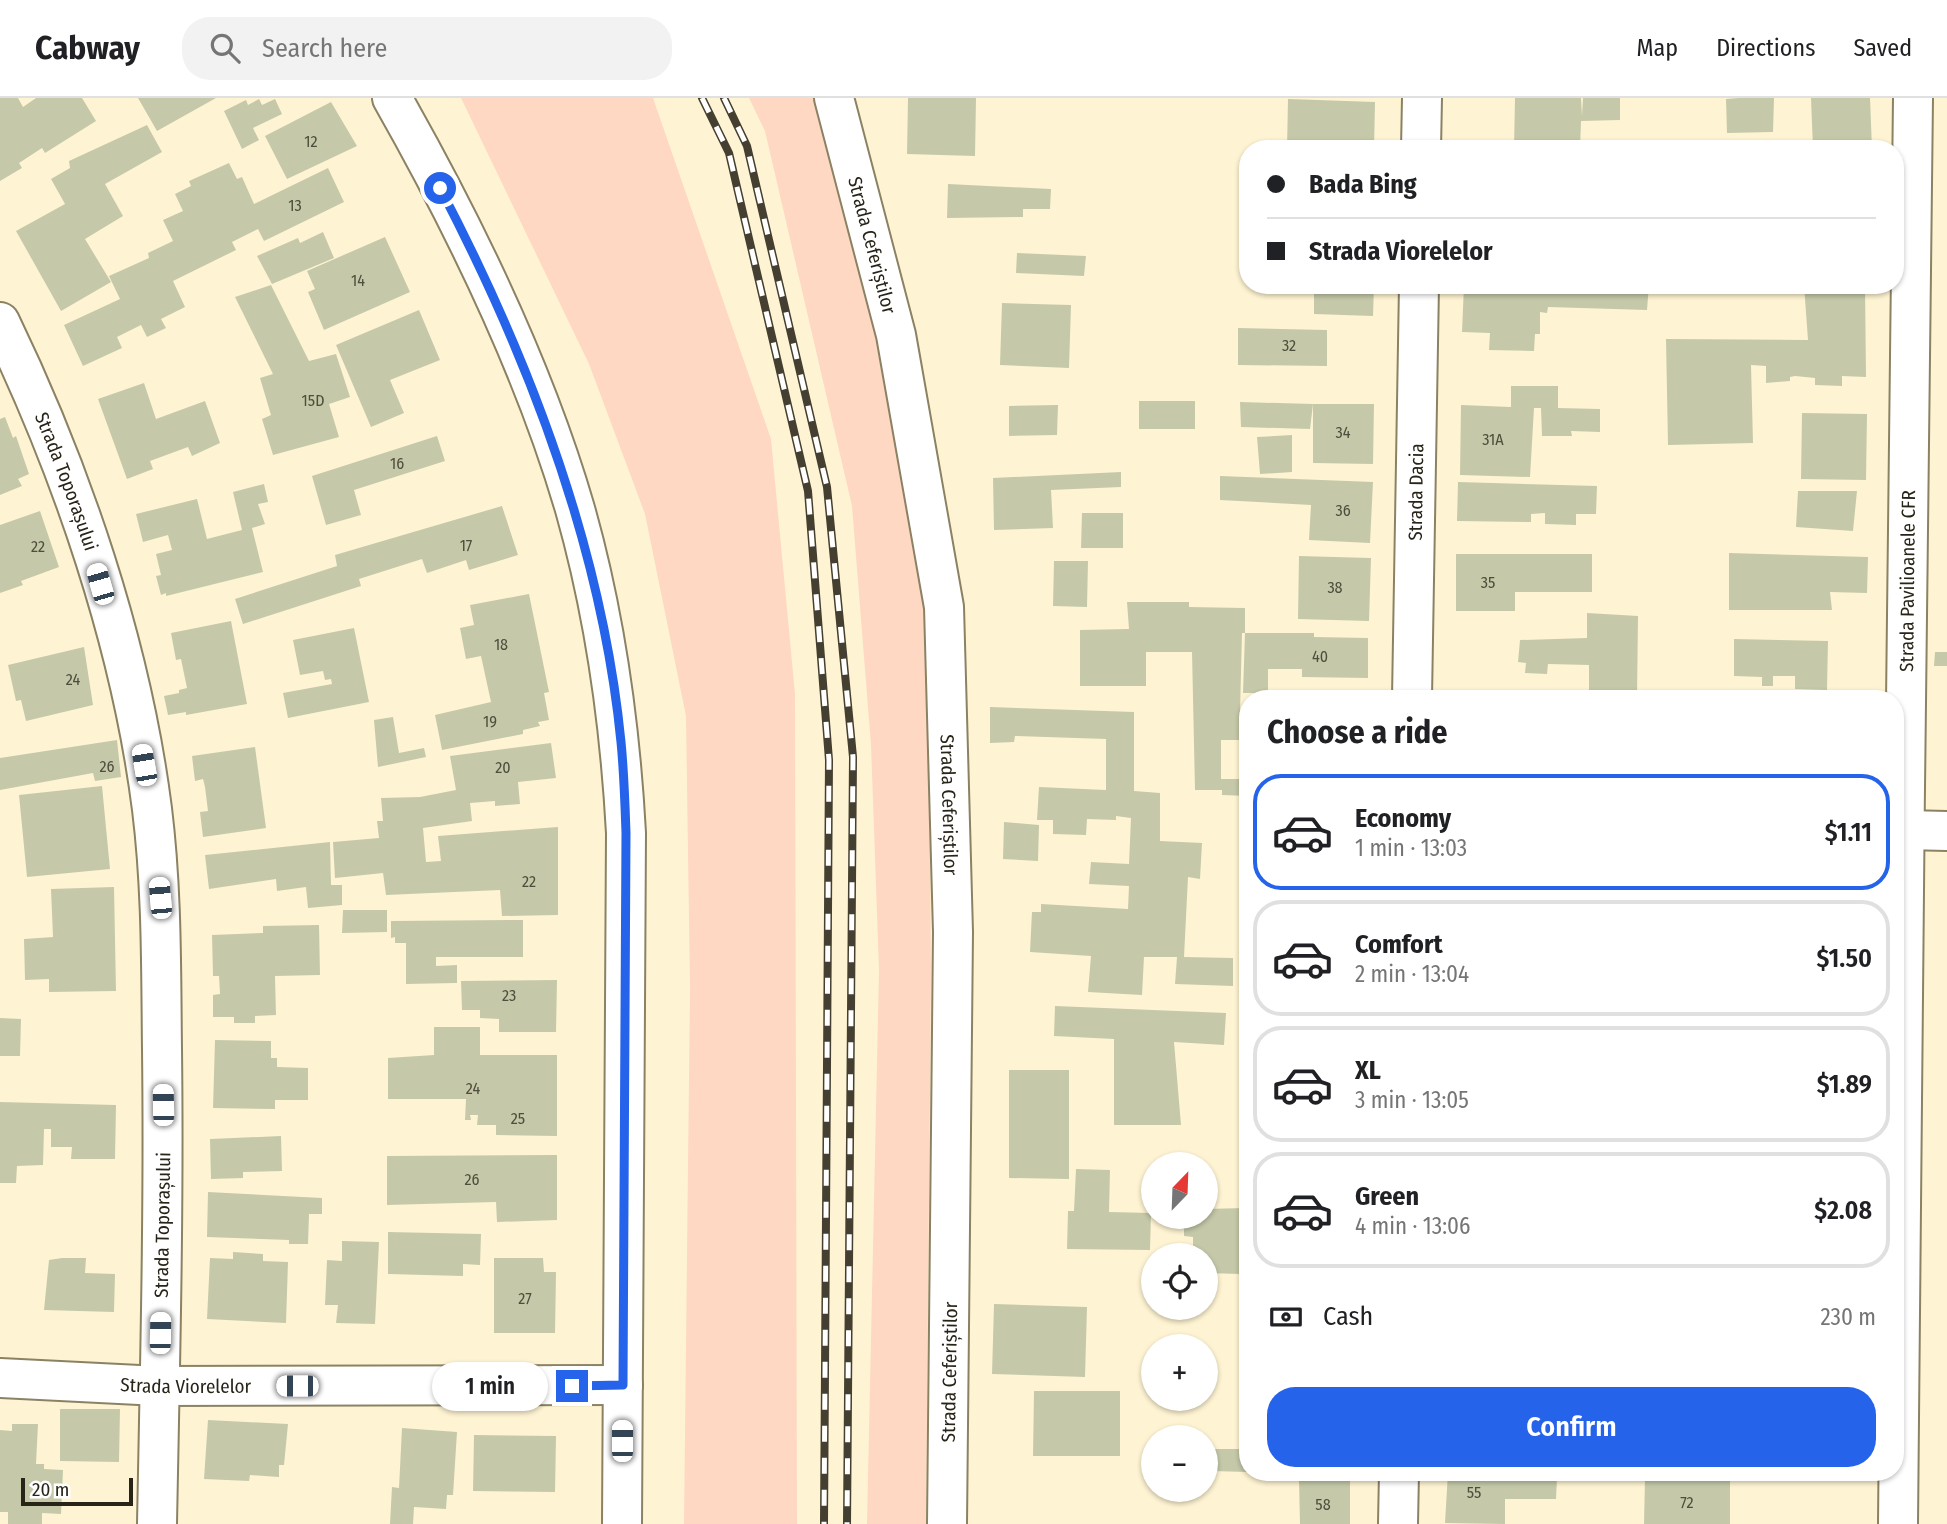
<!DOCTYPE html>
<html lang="en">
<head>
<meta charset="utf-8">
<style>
  :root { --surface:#fff; --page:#f2f2f2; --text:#202124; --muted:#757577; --line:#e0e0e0; --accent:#2563eb }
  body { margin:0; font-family:"Fira Sans Condensed",sans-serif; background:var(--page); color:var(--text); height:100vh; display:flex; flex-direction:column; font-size:26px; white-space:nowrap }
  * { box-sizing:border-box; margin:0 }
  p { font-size:23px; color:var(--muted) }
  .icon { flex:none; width:38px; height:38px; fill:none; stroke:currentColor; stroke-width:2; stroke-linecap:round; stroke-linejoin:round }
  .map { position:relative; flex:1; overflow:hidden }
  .details { position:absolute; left:1239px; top:592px; width:665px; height:791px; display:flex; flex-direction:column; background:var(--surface); border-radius:28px; box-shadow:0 2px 5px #0004 }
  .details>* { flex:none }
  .hud { position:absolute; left:1239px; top:42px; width:665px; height:154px; border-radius:28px; box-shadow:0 2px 5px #0004; display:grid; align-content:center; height:154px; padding:0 28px; background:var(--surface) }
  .needle { width:46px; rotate:23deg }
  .controls { position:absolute; left:1141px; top:1054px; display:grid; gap:14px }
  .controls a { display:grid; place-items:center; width:77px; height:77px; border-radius:50%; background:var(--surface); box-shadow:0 2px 5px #0004; font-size:35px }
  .scale { position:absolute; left:21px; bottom:18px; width:112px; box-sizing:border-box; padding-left:7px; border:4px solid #282418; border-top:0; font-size:19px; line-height:24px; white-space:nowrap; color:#282418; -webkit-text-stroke:5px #fff; paint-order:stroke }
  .end { position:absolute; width:32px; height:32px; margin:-16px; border:9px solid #2563eb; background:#fff; box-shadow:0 0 0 4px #fff }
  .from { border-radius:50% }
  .bubble { position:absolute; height:49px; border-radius:24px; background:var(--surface); box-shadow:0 2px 5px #0004; font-size:23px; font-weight:600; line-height:49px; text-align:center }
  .car { position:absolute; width:21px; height:42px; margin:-21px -10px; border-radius:9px; box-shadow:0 0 5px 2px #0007; background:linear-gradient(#fff 24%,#345 0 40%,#fff 0 76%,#345 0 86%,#fff 0) }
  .hud b { display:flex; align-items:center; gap:24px; height:66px; font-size:26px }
  .hud b+b { border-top:2px solid var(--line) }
  .hud i { width:18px; height:18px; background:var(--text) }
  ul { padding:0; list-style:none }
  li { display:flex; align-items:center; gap:21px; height:116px; margin:0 14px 10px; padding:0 14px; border:4px solid var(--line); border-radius:28px }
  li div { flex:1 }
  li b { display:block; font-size:26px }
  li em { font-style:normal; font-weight:600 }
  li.active { border-color:var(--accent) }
  li>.icon { width:63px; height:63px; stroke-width:1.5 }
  h2 { padding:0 28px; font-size:32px; line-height:84px }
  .pay { display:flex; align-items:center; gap:18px; height:77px; padding:0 28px; font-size:26px }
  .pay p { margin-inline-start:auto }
  .primary-button { display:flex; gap:14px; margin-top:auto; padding:14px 28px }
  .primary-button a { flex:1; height:80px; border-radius:28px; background:var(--accent); color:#fff; font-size:28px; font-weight:600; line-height:80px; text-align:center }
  header { display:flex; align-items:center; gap:42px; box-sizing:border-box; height:98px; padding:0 35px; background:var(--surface); border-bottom:2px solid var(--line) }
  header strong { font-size:33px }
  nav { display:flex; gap:38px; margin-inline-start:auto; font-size:24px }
  .search { width:490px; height:63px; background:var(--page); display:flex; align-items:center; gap:18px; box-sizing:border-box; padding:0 24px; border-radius:28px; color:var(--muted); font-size:26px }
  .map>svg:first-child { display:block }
  .green { fill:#fed8c3 }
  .building { fill:#c5c9a9 }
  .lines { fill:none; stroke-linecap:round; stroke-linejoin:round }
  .street-casing { stroke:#8b8264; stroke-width:42 }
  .secondary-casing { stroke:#8b8264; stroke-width:42 }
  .street { stroke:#fff; stroke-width:38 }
  .secondary { stroke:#fff; stroke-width:38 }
  .rail-casing { stroke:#443f30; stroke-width:8 }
  .rail { stroke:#fff; stroke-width:5; stroke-dasharray:16; stroke-linecap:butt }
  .route { stroke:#2563eb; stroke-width:9 }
  .labels { text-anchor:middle; stroke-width:5; stroke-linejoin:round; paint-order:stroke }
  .number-label { font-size:16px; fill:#4f4d3c }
  .street-label { font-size:19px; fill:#282418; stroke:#fff }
</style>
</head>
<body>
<header>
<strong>Cabway</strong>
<div class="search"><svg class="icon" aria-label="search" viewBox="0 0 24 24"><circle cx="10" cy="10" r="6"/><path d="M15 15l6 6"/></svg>Search here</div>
<nav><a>Map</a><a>Directions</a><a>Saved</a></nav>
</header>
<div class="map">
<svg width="1947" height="1426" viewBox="0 0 1947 1426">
  <rect width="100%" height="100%" fill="#fef4d3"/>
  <path class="green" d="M461,0H653L771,341L795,596L797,1426H684L690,890L686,618L645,416L589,266Z
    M749,0H824L928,442L931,878L926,1426H867L879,872L871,647L852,408L765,33Z"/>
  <path class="building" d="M0,0H18L23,9L36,0H82L96,23L45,55L42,50L19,65L22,70L0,83Z
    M138,0H216L157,33Z
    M908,0H976L975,58L907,56Z
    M1515,0H1581L1582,18L1583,0H1620V22L1581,23L1580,51H1514Z
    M1739,0H1774L1773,34L1727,35L1726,1Z
    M1811,0H1870L1872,51H1813Z
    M259,1L262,7L275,1L282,16L253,30L259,42L242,51L224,13L246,2L248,7Z
    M1288,1L1375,4L1374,51H1287Z
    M331,4L357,48L287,81L265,38Z
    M147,27L162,54L105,86L123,118L85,141L111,184L61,213L16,133L65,106L51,81L70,70L69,63Z
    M229,65L237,81L242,79L254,106L328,70L344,104L264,143L258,131L232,144L236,152L173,183L185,209L161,221L166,230L147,239L141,227L117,239L122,250L83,268L64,227L120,201L109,178L149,160L148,155L173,143L163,122L183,113L175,96L191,88L189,83Z
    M948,86L1051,91L1050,111H1023V119L947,120Z
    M323,134L334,160L272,186L257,158L298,140L300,145Z
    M385,139L410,194L324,232L308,194L315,191L307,173Z
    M1017,155L1086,158L1084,178L1016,175Z
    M271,187L309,263L336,256L350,299L329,306L339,339L273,357L262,321L271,317L260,280L273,276L235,199Z
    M1314,187H1374L1373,218L1314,216Z
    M1464,187H1649L1647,212L1548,209L1547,215L1540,214V236H1535L1534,253L1489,252L1490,235L1462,234Z
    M1710,187H1759V191H1710Z
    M1804,187H1865L1866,279L1842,278V288L1815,287V280L1795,278L1790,279V283L1766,285V268L1751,267L1753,345L1668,347L1666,241L1808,242Z
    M1002,205L1071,207L1069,270L1000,267Z
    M419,212L440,262L390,282L404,315L371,329L336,247Z
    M1238,230L1327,232V268L1238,267Z
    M144,285L156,321L205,303L220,345L192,358L188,349L150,363L153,371L127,381L98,301Z
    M1511,288H1558V310L1600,311V334L1571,333L1572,338H1542L1541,310H1534L1530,379L1460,377L1461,307L1511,309Z
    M1139,303H1195V331H1139Z
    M1240,304L1313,306L1310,331L1241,329Z
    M1313,306H1374L1373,366L1313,365Z
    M1058,307L1057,337L1009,338V308Z
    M1802,315L1867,316L1866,382L1801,381Z
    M5,319L13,340L16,338L29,376L18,381L22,388L0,397V321Z
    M1292,337V374L1260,376L1257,339Z
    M437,338L445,363L354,392L361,417L326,427L312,378Z
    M1121,374V389L1051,392L1053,430L994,432L993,380Z
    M1220,378L1373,384L1370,445L1309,442L1311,407L1220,402Z
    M1458,384L1597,388L1596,416H1576V427L1545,426V415L1531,416V424L1457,423Z
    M264,386L268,404L258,406L265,426L252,430L263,474L166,498V495L161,497L156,478L161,477L156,456L172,452L168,437L143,444L136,416L197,401L207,441L242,432L233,394Z
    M1798,393H1857L1853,433L1796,429Z
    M502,408L518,457L469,472L466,462L427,475L422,461L359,481L361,488L243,526L235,501L337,468L335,457Z
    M40,413L59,469L21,483L23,487L0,495V427Z
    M1082,415H1123V450H1081Z
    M1729,455L1868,459L1867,495L1830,494L1832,512H1729Z
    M1456,456H1592V494H1515V513H1456Z
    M1299,458L1371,460L1369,523L1298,521Z
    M1054,463H1088L1087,509L1053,508Z
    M529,496L549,594L544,595L549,622L538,624L540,628L523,632V636L442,652L435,617L491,604L481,558L466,561L460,530L474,527L470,507Z
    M1127,504H1189V509L1245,510V535H1314V539L1368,540V580L1302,579V571H1268V595H1243L1245,535H1242L1240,615H1248V642H1221V681H1248V698L1222,697V692H1195L1192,554H1146V588H1080V532L1129,531Z
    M1587,515L1638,518L1637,600H1589V567L1548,566L1547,576L1525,575L1526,565L1518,564L1520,542L1587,540Z
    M231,523L247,606L186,617V614L168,617L164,598L179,595V592L187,590L181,561L176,562L171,535Z
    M354,530L369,604L288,620L283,595L332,586L331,581L325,582L323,573L300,577L293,542Z
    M1734,541L1828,543L1827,592L1795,591V578H1773V588H1762V579L1734,578Z
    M84,549L93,607L26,623L21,602L16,603L8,567Z
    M1935,554H1947V568H1934Z
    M990,609L1134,614V693L1160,695V743L1202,745L1200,781L1188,779L1184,859L1233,860V888L1175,886L1177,859H1144L1142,897L1088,894L1091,858L1030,854L1032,814H1041V806L1128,811L1129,788L1089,786L1091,764L1129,766L1131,720L1116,718V722L1087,721L1086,737L1053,736V722H1037L1039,689L1106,692V641L1015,638L1014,644L990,645Z
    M393,619L399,655L424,650L426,659L378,669L374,622Z
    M117,642L121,679L95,683L93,675L0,692V660Z
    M551,645L556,680L518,684L520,706L495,708V703L470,705L472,723L423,730L426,764L441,763L438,738L558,729V817L502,818L500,792L386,797L383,775L335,780L333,744L379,740L377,723H383L381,700L420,699L456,692L450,658Z
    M255,649L266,730L203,739L200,714L208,713L205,689L203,681L195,683L192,658Z
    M102,688L110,771L27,779L19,697Z
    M1004,724L1039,727L1038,763L1003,761Z
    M330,744L331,787H342V807L308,810L306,789L277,793L276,781L209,791L205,757Z
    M114,789L116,893L49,894V881L25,882L24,841L53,839L51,791Z
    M343,812H387V834L342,835Z
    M523,822V859H436V868L457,867V885L406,886V845H395V839L391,840V823Z
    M319,827L320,877L275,878L276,917L255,918V925H234V919H213V897L220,896L219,878H213L212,837L263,835V828Z
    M557,882L556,934H499V921L480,920V912H462L461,883Z
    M1055,908L1226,915L1224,947L1174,944L1181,1027H1114V941L1054,938Z
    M0,920L21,921L20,958H0Z
    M434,929H480V957H557V1038L496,1037V1027H477L478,1017H470L471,1022H465L466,1001H388V960L434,957Z
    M215,942L271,943V960H277V969L308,970V1002H275V1011L213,1010Z
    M1009,972H1069V1081L1009,1080Z
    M0,1004L116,1007L115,1061H71L72,1049H51V1031H44L43,1067L17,1068L16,1085H0Z
    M281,1038L282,1073L243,1074V1080L211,1081L210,1041Z
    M557,1057V1122L497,1124L496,1104L387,1107V1058Z
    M1076,1071L1110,1072L1109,1114L1151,1115L1150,1152L1067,1151L1068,1113H1074Z
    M208,1094L322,1100V1116H309L308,1146H289V1142L207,1139Z
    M1245,1110L1248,1111V1142L1242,1141L1240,1176L1206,1175V1157H1193V1139L1184,1138V1118H1206V1111Z
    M388,1134L481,1136L480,1167L463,1166V1178L388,1176Z
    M342,1143L379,1144L375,1226L336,1225L338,1207H325L327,1162L342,1163Z
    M233,1154L263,1156V1163L288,1164L286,1225L207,1221L210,1160L233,1161Z
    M62,1160H86L85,1175L115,1176L114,1214L44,1212L49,1162Z
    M494,1160H543L544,1174H556L555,1235H494Z
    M994,1206L1087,1209L1085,1279L992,1276Z
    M1034,1293H1120V1358H1033Z
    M60,1311H120L119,1364L60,1363Z
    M208,1322L288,1326L284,1367H279V1379L250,1377L249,1383L204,1381Z
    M12,1326H38L36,1366H44V1371L63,1372L61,1416L42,1415V1426H8V1414H0V1332L12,1333Z
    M402,1330L457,1334L453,1397H447L446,1411L414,1409L413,1426H390L392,1389L399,1390Z
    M474,1337L556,1338L555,1394L473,1393Z
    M1212,1351H1248V1374L1211,1373Z
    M1448,1374H1518L1557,1380L1556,1401H1505V1426L1445,1425Z
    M1645,1380L1730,1382V1426H1644Z
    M1350,1381V1426H1300L1299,1382Z"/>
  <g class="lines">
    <defs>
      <g id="street">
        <path id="s1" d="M834,0L896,237L944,509L953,834L947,1426"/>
        <path d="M1421,51L1422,0"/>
        <path id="s2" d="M0,224C72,373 131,546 152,711C162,791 161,871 162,951C164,1109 160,1268 157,1426"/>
        <path id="s3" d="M1412,600L1419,187"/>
        <path d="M1906,732L1947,733"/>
        <path id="s4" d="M0,1280L159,1288L623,1287"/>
        <path d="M1398,1426L1399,1374"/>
        <path id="s5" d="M1898,1426C1903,951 1906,475 1913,0"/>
      </g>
      <path id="secondary" d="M392,0C464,127 534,270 575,411C605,517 620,625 626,735L622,1426"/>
    </defs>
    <use href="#street" class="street-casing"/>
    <use href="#secondary" class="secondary-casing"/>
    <use href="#street" class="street"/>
    <use href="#secondary" class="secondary"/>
    <defs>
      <path id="rail" d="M702,0L729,55L808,393L829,662L824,1426
        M724,0L747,48L827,389L853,659L847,1426"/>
    </defs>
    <use href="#rail" class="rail-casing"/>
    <use href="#rail" class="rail"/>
  </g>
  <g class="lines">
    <path class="route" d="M440,90C530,262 602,450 621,644C624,674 625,705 626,735L623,1287L572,1288"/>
  </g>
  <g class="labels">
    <g class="number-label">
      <text x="311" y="49">12</text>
      <text x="295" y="113">13</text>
      <text x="358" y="188">14</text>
      <text x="1289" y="253">32</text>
      <text x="313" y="308">15D</text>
      <text x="1343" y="340">34</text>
      <text x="1493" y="347">31A</text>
      <text x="397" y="371">16</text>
      <text x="1343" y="418">36</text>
      <text x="466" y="453">17</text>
      <text x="38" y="454">22</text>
      <text x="1488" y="490">35</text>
      <text x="1335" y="495">38</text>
      <text x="501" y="552">18</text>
      <text x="1320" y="564">40</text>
      <text x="73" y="587">24</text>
      <text x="490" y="629">19</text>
      <text x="107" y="674">26</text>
      <text x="503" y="675">20</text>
      <text x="529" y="789">22</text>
      <text x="509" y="903">23</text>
      <text x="473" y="996">24</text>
      <text x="518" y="1026">25</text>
      <text x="472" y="1087">26</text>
      <text x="525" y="1206">27</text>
      <text x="1474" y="1400">55</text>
      <text x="1687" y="1410">72</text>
      <text x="1323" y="1412">58</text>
    </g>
    <g class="street-label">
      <text dy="7" stroke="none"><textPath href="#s1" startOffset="152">Strada Ceferiștilor</textPath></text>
      <text dy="7" stroke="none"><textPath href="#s2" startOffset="173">Strada Toporașului</textPath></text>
      <text dy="7" stroke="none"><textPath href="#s3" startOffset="206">Strada Dacia</textPath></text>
      <text dy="7" stroke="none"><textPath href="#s5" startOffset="943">Strada Pavilioanele CFR</textPath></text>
      <text dy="7" stroke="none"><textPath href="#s1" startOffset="719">Strada Ceferiștilor</textPath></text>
      <text transform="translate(162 1127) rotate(-89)" y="7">Strada Toporașului</text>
      <text transform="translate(949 1274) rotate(-89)" y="7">Strada Ceferiștilor</text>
      <text dy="7" stroke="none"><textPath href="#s4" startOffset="186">Strada Viorelelor</textPath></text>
    </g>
  </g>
</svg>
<div class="controls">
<a><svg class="needle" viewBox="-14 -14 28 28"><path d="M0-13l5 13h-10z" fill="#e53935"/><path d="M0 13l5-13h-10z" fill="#757577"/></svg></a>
<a><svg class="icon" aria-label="locate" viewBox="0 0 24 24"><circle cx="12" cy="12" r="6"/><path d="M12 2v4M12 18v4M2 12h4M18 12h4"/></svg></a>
<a>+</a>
<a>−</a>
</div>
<div class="scale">20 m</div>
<i class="end from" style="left:440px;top:90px"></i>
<i class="end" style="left:572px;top:1288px"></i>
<div class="bubble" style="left:432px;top:1264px;width:116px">1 min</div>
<i class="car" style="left:100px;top:486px;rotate:344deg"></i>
<i class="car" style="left:144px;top:667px;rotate:350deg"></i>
<i class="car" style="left:160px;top:800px;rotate:355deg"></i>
<i class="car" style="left:163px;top:1007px;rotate:359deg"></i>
<i class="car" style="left:160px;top:1235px;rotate:1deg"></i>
<i class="car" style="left:297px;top:1288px;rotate:270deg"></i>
<i class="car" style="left:622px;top:1343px;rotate:0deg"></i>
<div class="hud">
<b><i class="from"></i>Bada Bing</b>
<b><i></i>Strada Viorelelor</b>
</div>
<section class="details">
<h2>Choose a ride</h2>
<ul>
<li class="active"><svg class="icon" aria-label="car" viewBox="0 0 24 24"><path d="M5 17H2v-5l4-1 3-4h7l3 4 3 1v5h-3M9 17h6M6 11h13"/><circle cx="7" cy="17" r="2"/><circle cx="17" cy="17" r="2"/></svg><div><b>Economy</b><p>1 min · 13:03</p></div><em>$1.11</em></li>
<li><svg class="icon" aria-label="car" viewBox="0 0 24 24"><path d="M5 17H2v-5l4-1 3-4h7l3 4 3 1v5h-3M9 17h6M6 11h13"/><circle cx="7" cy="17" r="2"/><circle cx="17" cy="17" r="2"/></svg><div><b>Comfort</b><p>2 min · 13:04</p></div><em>$1.50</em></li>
<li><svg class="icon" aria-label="car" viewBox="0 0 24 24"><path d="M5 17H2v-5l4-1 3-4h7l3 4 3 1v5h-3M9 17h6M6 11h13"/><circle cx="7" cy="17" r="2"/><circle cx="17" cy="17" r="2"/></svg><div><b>XL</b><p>3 min · 13:05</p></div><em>$1.89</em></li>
<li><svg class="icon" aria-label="car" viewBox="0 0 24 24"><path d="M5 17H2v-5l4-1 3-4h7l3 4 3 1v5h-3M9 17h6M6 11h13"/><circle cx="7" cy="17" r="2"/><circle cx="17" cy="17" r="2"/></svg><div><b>Green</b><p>4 min · 13:06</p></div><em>$2.08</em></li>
</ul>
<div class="pay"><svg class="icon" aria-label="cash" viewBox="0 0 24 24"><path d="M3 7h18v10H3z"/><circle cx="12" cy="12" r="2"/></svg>Cash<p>230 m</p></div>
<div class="primary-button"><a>Confirm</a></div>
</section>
</div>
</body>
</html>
